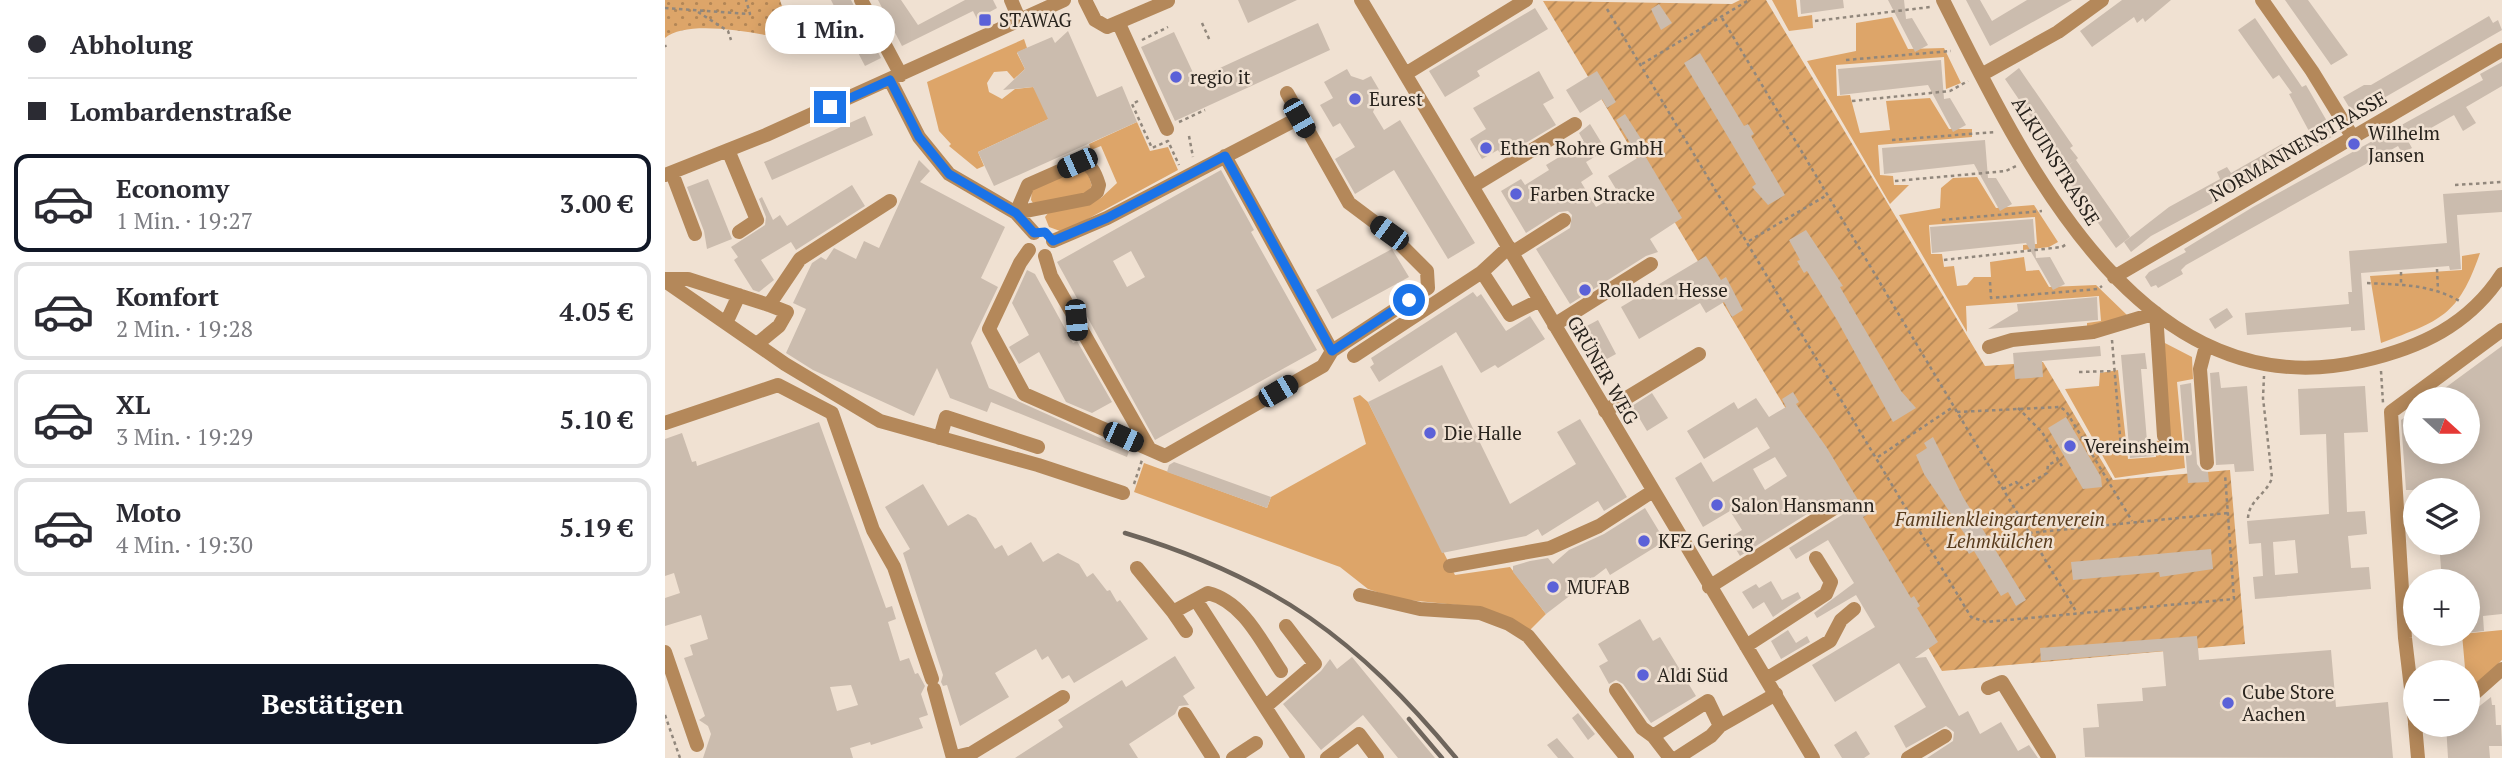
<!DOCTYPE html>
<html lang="de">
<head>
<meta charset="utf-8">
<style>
  :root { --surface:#fff; --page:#f2f2f3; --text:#2b2b33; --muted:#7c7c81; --line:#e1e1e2; --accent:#111827 }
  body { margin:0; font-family:"PT Serif",serif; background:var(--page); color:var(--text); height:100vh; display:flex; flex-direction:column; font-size:26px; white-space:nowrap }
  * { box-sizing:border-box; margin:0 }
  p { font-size:23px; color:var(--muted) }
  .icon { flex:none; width:38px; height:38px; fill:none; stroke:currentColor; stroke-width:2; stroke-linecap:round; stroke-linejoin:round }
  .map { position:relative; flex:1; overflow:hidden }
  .details { display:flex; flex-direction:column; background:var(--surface); width:665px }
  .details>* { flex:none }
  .top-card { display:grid; align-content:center; height:154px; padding:0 28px; background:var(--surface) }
  .needle { width:46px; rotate:111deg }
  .fabs { position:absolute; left:1738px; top:387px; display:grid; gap:14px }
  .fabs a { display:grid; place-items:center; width:77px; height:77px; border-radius:50%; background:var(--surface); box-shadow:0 4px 18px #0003; font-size:35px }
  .end { position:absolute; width:32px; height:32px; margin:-16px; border:9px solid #1a73e8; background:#fff; box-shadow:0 0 0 4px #fff }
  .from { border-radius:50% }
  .bubble { position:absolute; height:49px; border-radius:24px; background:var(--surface); box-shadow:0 4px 18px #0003; font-size:23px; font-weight:700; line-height:49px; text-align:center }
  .car { position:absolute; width:21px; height:42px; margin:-21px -10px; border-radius:9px; box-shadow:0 0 5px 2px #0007; background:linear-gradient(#222 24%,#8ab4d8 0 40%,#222 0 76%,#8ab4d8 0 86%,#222 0) }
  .top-card b { display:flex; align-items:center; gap:24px; height:66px; font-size:26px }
  .top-card b+b { border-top:2px solid var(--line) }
  .top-card i { width:18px; height:18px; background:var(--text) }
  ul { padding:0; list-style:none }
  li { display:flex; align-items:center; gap:21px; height:98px; margin:0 14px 10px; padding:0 14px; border:4px solid var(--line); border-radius:14px }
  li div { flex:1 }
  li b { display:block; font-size:26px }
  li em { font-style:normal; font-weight:700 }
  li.selected { border-color:var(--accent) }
  li>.icon { width:63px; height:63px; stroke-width:1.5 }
  .primary-button { display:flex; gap:14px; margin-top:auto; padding:14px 28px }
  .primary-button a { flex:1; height:80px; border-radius:42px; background:var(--accent); color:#fff; font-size:28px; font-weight:700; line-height:80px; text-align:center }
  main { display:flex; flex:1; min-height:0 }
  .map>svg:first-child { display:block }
  .grass { fill:#dda569 }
  .park { fill:url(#park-dots) }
  .garden { fill:url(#garden-furrows) }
  .building { fill:#cbbcae; fill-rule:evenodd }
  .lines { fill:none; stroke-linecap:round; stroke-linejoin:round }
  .path { stroke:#91877c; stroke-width:2.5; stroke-dasharray:3.5 3.5; stroke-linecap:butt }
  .minor { stroke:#b4885a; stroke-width:14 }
  .rail { stroke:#6e655c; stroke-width:4.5 }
  .route { stroke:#1a73e8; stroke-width:9 }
  .poi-dot { fill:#5b61d8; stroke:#f0e1d2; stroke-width:2.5 }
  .labels { text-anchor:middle; stroke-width:5; stroke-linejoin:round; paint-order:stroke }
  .poi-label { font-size:19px; fill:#28231d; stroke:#f0e1d2; text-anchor:start }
  .street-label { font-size:19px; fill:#28231d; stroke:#f0e1d2 }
  .park-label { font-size:19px; font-style:italic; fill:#583b1c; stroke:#f0e1d2 }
</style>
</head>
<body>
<main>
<section class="details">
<div class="top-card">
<b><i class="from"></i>Abholung</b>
<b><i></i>Lombardenstraße</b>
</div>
<ul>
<li class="selected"><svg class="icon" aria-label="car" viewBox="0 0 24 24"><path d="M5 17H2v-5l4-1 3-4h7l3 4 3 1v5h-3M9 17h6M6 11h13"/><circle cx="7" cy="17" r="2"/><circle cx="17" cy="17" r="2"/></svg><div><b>Economy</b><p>1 Min. · 19:27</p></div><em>3.00 €</em></li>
<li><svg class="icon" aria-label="car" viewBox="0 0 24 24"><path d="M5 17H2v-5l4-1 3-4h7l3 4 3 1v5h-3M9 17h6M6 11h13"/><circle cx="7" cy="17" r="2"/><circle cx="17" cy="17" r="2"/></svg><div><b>Komfort</b><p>2 Min. · 19:28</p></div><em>4.05 €</em></li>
<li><svg class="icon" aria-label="car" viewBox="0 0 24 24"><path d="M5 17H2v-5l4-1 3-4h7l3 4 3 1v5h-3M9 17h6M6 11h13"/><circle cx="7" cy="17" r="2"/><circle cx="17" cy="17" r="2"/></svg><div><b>XL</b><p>3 Min. · 19:29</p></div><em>5.10 €</em></li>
<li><svg class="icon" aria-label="car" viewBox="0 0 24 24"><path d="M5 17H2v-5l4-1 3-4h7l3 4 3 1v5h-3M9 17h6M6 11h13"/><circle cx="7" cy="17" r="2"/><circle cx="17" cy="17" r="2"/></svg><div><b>Moto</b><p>4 Min. · 19:30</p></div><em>5.19 €</em></li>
</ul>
<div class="primary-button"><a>Bestätigen</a></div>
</section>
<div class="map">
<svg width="1837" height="758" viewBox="0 0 1837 758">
  <defs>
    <pattern id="park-dots" width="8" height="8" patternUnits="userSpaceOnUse" patternTransform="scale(1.75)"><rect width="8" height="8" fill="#dda569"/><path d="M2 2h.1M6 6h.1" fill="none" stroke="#b38656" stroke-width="1.8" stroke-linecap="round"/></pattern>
    <pattern id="garden-furrows" width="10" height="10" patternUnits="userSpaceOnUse" patternTransform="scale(1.75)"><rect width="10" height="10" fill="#dda569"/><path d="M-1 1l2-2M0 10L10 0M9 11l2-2" fill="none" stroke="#b38656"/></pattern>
  </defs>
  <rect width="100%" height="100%" fill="#f0e1d2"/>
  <path class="grass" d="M1107,0H1131L1133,17L1147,15L1148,28L1124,31Z
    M1227,17L1243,49L1279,48L1296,83L1281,89L1279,57L1171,65L1172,96L1185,95L1195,133L1225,130L1221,101L1265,98L1284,129H1307V137L1213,145L1215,175L1228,176L1229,185H1244L1225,204L1142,61L1191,51V23Z
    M359,39L362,48L352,53L360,69L349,79L342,71L329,72L322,83L324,92L337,99L350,89L368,87L392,115L313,152L319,166L312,169L284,146L286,144L274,131L262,82Z
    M472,122L485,151L503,147L513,170L404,229L395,231L384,227L380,217L383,213L436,198L452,183L436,146L426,150L424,144Z
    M409,169L422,171L427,186L421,194L368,203L366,200L367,189Z
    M1312,177L1331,208L1369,205L1393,242L1384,247L1358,250V245L1372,244L1370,217L1264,225L1266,254H1277L1279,267L1289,266L1292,286L1302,285L1309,277H1326L1325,262L1359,257L1361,271L1374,270L1384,287L1431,285L1462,315L1422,329V323L1436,321L1434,296L1301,306L1302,332L1234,215L1275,208L1276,188L1288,178Z
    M1815,253C1793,316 1777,320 1716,343L1705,276L1797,270V256Z
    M1496,341L1527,357L1528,379L1512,382L1520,468L1450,478L1400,389L1434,386L1435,373L1453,370L1463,459L1491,457L1490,441L1503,440Z
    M695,395L703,402L790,575L845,567L881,614L863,632L812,607L733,599L703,589L675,567L469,492L479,463L602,508L606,497L701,444L688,398Z
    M1837,630V660L1803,692L1802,672H1791V669L1800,668L1797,634Z"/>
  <path class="park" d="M0,0H115L128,41C99,34 23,18 0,38Z"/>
  <path class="garden" d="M1075,0H1101L1320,366L1378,362L1448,480L1565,470L1580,644L1277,671L878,1L1067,4Z"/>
  <path class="building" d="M166,0H186L216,58L200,66L187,41L181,44L176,35L166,10L170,8Z
    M213,0H236L253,25L300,0H328L332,8L312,19L308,11L237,46Z
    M573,0H632L583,23Z
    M1135,0H1178L1179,8L1136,14Z
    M1223,0H1239L1241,19L1247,18L1263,45L1250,52Z
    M1301,0H1315L1327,21L1362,0H1407L1325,46Z
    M1457,0H1506L1480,22L1478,18L1472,23L1469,17L1427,47L1415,31Z
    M1620,0H1643L1683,55L1666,65Z
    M994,4L1007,23L996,30L986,9Z
    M870,8L883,29L812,71L815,76L780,97L764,71Z
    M1824,16L1828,23L1833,20L1837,30L1710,103L1708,100L1687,112L1678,97L1699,85H1706Z
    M1590,18L1637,87L1641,85L1670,135L1652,146L1624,94L1627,93L1614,75L1608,79L1573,30Z
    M653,23L665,50L510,121L476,47L509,32L531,79Z
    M403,31L432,97L457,86L472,122L329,186L313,152L383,119L368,87L338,90L360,69L352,52L387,37L390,43Z
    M1035,53L1079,126L1083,124L1089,134L1086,136L1120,195L1103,205L1087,187L1091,184L1019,63Z
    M1276,60L1279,99L1285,98L1301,125L1288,132L1263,85L1175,95L1173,69Z
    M1837,62V86L1801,107L1811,123L1798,131L1789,115L1743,141L1747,148L1737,153L1733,146L1521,265L1516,270L1518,274L1493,288L1491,285L1486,287L1480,277L1484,272L1521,252L1519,249L1588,207L1818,80L1815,74Z
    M1354,68L1408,146L1405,148L1413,158L1411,160L1465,237L1451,248L1396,171L1409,161L1403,165L1388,145L1386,147L1340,79Z
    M682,69L686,76L698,80L706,76L719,98L712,102L708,112L719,130L735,120L810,243L783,259L729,170L690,194L670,159L690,147L675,123L668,127L655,105L668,98L659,82Z
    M874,71L889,98L878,104L891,125L837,157L833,150L817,159L805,139L821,129L808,108Z
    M932,71L951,102L942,108L937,99L915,113L901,90Z
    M960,114L980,145L970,151L951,120Z
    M200,116L208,135L107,180L99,162Z
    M925,124L941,150L921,162L928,174L916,182L931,207L954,194L943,176L979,154L1017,218L985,239L993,252L981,256L905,304L871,249L905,228L907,215L903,211L894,212L861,233L836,191L856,179L860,185L884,170L881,165L919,142L914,133Z
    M1320,140L1323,178H1331L1347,204L1335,211L1309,164L1219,174L1217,148Z
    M1617,144L1624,156L1594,174L1596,177L1486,236L1466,252L1459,242L1504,207L1555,179L1552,172L1562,167L1566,173Z
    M254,160L265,171L255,182L340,227L316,278L333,287L306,343L324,388L464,451L462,457L326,402L322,412L285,398L272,368L249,416L148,370L121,353L141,309L128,303L147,263L156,257L161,260L169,248L191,259L199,241L214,248Z
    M556,170L589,230L586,232L652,350L490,440L392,262ZM466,251L480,277L462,287L448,261Z
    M43,179L67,239L42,249L39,231L22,187Z
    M187,185L200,206L131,250L126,242L96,260L109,280L94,292L88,290L69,260L73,257L66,247L100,225L101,217L94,199L97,197L108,220L115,215L122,226Z
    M1837,190V212L1792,215L1796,269L1785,270L1784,266L1696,273L1700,330L1686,331V327L1582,335L1580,313L1684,304L1683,292H1687L1684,251L1782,243L1778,194Z
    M1368,219L1371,258L1385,257L1400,284L1388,290L1361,243L1267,253L1265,227Z
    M1141,230L1178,286L1175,287L1236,391L1251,408L1228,422L1172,320L1142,271L1139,273L1132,261L1135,260L1124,240Z
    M727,249L744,277L667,319L651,290Z
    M1041,256L1056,280L1061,277L1078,310L1067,317L1059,302L1041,313L1035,303L974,339L956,307Z
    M362,270L370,274L408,343L412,341L447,402L427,413L401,402L374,352L354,364L344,347L364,335L347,303Z
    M808,292L812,297L816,294L841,331L865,316L880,339L833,368L830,365L816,373L791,332L714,382L705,367L709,364L706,358Z
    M1432,297L1433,320L1323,329L1353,311L1352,304Z
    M1562,308L1568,317L1550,329L1544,319Z
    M933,320L951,354L940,360L920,327Z
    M1435,346L1436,356L1377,361L1378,377L1350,379L1348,353Z
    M1837,346V614L1818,616L1819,631L1802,633V581H1777L1774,542H1802V490H1741L1736,420L1750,410V452H1802V399H1765Z
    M1480,353L1482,369H1476L1482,441H1488L1489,456L1465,458L1456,355Z
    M777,365L845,504L911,464L892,432L915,419L962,497L939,511L933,501L877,536L873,529L861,536L777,553L703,402Z
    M1554,372L1556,388L1582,386L1589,471L1570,472L1569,464L1551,465L1545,373Z
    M1526,383L1532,464L1537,471L1543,472L1544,482L1523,483L1515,385Z
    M1700,386L1703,432L1679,433L1682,512L1700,511L1702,534L1683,536L1686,568L1704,567L1706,589L1590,599L1588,577L1598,576L1596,543L1584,544L1582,521L1664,514L1661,434L1635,435L1633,389ZM1630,540L1633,573L1610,575L1608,542Z
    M1128,392L1134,402L1131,404L1162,448L1202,515L1198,517L1246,598L1249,596L1255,606L1252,608L1273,642L1250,658L1261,657L1294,716L1303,711L1315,734L1336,722L1353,751L1364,745L1373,758H1262L1288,741L1289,732L1281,726L1241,748L1229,726L1261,707L1234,663L1170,702L1147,665L1210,627L1191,595L1152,618L1149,613L1189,583L1163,540L1131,559L1124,548L1177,515L1181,507L1176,499H1166L1075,556L1064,538L1077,530L1065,511L1038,527L1010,478L1036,462L1048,482L1105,448L1092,427L1039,459L1022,431L1069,402L1073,409L1091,398L1104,417L1121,407L1117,399ZM1110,457L1122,476L1100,490L1088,469Z
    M987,393L1003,418L982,431L967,406Z
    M1401,417L1436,477L1437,487L1418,489L1383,428Z
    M154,422L221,608L227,606L231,619L223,622L235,661L244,658L250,674L253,673L260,686L256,694L263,715L254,718L258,728L206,745L205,742L185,748L188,758H38L46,734L43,726L34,720L40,716L19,658L28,655L25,645L43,639L36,615L0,626V598L15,593L9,573L0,576V439L17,433L27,462L31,461L32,466ZM186,685L193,705L172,711L165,687Z
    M1268,437L1298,497L1361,600L1351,606L1343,592L1336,596L1309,551L1304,554L1297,542L1303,539L1259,474L1251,455L1262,448L1259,443Z
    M509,462L606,497L602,508L502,472L504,465Z
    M258,484L283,526L303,514L311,518L330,549L337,545L343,556L366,542L378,562L393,553L414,564L422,577L428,573L442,591L445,590L452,602L455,600L483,639L409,683L404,675L397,679L383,656L377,660L371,649L330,673L344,697L295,726L282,685L278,686L276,682L278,675L238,553L245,549L220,507Z
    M980,508L1000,541L945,575L941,568L881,614L848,572V566L865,561L883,558L888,564L904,550L939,534Z
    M1546,549L1548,569L1495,577L1494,572L1408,580L1406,562Z
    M1106,581L1117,600L1133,592L1136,598L1108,617L1099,602L1088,609L1077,592L1091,584L1094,588Z
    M975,619L988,641L995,637L1031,696L986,723L958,684L951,680L944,684L934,666L943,661L933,644Z
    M1123,630L1131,643L1142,636L1145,642L1116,659L1106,641Z
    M1532,636L1534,660L1666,650L1671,707L1723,702L1728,758L1420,757L1418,728L1434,727L1432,704L1478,701L1477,688L1501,686L1498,651L1376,661L1375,648Z
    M510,656L530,688L518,696L524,705L514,706L510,714L464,744L473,758H350L398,727L393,720L457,680L461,687Z
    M687,657L755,740L770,758H733L698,715L656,750L618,704L656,671L665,659L672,669Z
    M1826,697L1827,705H1830L1831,725H1836L1837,746H1824L1825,758H1783L1781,724H1802V716Z
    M913,713L930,734L923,740L907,718Z
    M1191,731L1205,754L1199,758H1177L1169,745Z
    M892,738L909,758H893L882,745Z"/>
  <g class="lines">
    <path class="path" d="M0,8L85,14L81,0
      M942,9L1306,617L1321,622L1569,599L1560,474
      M33,12L63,31L66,40
      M1057,18L1412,613
      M1150,21L1265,7
      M537,23L545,41
      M477,40L503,27
      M0,45L1,47
      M1181,60L1286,51
      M977,64L1084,0
      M473,101L467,104L487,148L503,141L514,165
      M1187,101L1285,91L1303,81
      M514,122L540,110
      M524,136L528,157
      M1227,140L1330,132
      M1230,181L1341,171L1351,166
      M1790,185L1837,182
      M1277,220L1377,211
      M1084,241L1162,195
      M1279,260L1397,247L1403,243
      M1772,269L1773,290
      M1736,272V284
      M1325,282L1326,298L1433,289L1437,286
      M1702,283C1736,285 1766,284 1796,302
      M1447,340L1456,448
      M1716,371L1718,403
      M1414,372L1450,371
      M1353,408L1377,432L1398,468
      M1292,412L1395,407L1401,411L1467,521
      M1213,457L1288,407
      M469,484L477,460
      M1338,489L1351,482L1357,488L1382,473L1383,465L1393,460
      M1583,518C1584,500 1601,495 1607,478L1598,398L1599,376
      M1364,533L1563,513
      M0,715L15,758"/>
    <path class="minor" d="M196,0L236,75
      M346,0L355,21
      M420,0L430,20L442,27L503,1
      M696,0L1148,758
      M1278,0C1358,160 1476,412 1697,361C1755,348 1804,325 1837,274
      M1597,0L1647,71L1687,136
      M454,24L502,129
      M742,73L861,0
      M1316,75L1393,32L1437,0
      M225,80L254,137L284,174L351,213L369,233
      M622,93L684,203L724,233L762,271L763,288L667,351
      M63,150L92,220L74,232
      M413,163C427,164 430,172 434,185L432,192L422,199L351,213L363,185Z
      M7,173L30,234
      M0,175L101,135L399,0
      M808,186L910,124
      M388,241L442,218L634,118
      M844,247L817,272L845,315L875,300
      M364,250L355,263L324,329L359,394L500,456L658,366L667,351L560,156
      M847,253L899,220
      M380,256L386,276L484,448
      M1449,277L1837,50
      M0,279H23L104,305L135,259L225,201
      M0,281L120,364L215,421L373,465L458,493
      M61,323L74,295
      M889,325L986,264
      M92,344L114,326L122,312L104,305
      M1541,346L1535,369L1542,463
      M1324,347L1347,340L1428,332L1491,313L1499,436
      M689,356L817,272
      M940,411L1034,354
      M0,423L113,385L167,413L208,530L229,567L267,679
      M275,438L281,417L373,447
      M785,566L885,548L934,526L988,491
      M472,568L508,612L543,593C579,602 597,643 616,671
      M1044,587L1171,507
      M695,595L755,609L815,613L844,624L863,636L962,758
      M531,600L633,758
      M508,612L521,631
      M1081,646L1161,594L1166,582L1151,558
      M0,652L32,745
      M1101,679L1165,641L1176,620L1189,609
      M1323,688L1337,682L1384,758
      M269,689L288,758
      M951,690L977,728L988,736L1005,758
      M1802,700L1837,669
      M600,707L650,664L621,626
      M520,714L548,758
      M1750,722L1740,638L1726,412L1837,330
      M1750,724L1753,758
      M988,736L1043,701L1055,726L1111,694
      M290,757L307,753L398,697
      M568,758L591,743
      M662,758L694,734L712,758
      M1012,758L1046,736L1055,726
      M1243,758L1280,736"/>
    <path class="rail" d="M460,533C610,578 692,639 791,758
      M744,719L777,758"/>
  </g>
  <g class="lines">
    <path class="route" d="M165,107L225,80L254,137L284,174L351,213L369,233L380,232L388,241L442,218L560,156L667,351L744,300"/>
  </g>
  <g class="poi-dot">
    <rect x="313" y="13" width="14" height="14" rx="3.5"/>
    <circle cx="511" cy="77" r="7"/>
    <circle cx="690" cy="99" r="7"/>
    <circle cx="1689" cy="144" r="7"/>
    <circle cx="821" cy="148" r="7"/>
    <circle cx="851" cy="194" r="7"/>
    <circle cx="920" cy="290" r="7"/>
    <circle cx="765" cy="433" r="7"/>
    <circle cx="1405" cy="446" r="7"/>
    <circle cx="1052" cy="505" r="7"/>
    <circle cx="979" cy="541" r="7"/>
    <circle cx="888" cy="587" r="7"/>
    <circle cx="978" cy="675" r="7"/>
    <circle cx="1563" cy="703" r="7"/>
  </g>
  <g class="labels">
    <g class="poi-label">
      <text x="334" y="27">STAWAG</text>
      <text x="525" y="84">regio it</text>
      <text x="704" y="106">Eurest</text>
      <text x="1703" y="140">Wilhelm<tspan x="1703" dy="22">Jansen</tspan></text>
      <text x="835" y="155">Ethen Rohre GmbH</text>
      <text x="865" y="201">Farben Stracke</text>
      <text x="934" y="297">Rolladen Hesse</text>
      <text x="779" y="440">Die Halle</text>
      <text x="1419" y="453">Vereinsheim</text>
      <text x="1066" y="512">Salon Hansmann</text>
      <text x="993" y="548">KFZ Gering</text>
      <text x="902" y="594">MUFAB</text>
      <text x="992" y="682">Aldi Süd</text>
      <text x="1577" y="699">Cube Store<tspan x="1577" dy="22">Aachen</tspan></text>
    </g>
    <g class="street-label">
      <text transform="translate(1633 146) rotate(-30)" y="7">NORMANNENSTRASSE</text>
      <text transform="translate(1391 161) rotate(58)" y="7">ALKUINSTRASSE</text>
      <text transform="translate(938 370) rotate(60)" y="7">GRÜNER WEG</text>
    </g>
    <g class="park-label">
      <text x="1335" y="526">Familienkleingartenverein<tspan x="1335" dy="22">Lehmkülchen</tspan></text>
    </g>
  </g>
</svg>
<div class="fabs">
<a><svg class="needle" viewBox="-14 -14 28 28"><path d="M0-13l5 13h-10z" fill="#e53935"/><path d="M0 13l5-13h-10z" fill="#7c7c81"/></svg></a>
<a><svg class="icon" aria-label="layers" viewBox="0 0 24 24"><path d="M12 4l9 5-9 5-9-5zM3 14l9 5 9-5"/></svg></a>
<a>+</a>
<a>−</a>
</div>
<i class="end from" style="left:744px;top:300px"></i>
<i class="end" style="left:165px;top:107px"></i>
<div class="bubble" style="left:100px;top:5px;width:130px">1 Min.</div>
<i class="car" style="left:634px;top:118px;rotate:150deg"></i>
<i class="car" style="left:412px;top:163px;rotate:246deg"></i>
<i class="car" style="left:724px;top:233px;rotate:306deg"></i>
<i class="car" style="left:411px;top:320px;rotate:175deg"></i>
<i class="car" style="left:613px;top:391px;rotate:60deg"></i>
<i class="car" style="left:458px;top:437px;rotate:114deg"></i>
</div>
</main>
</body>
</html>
